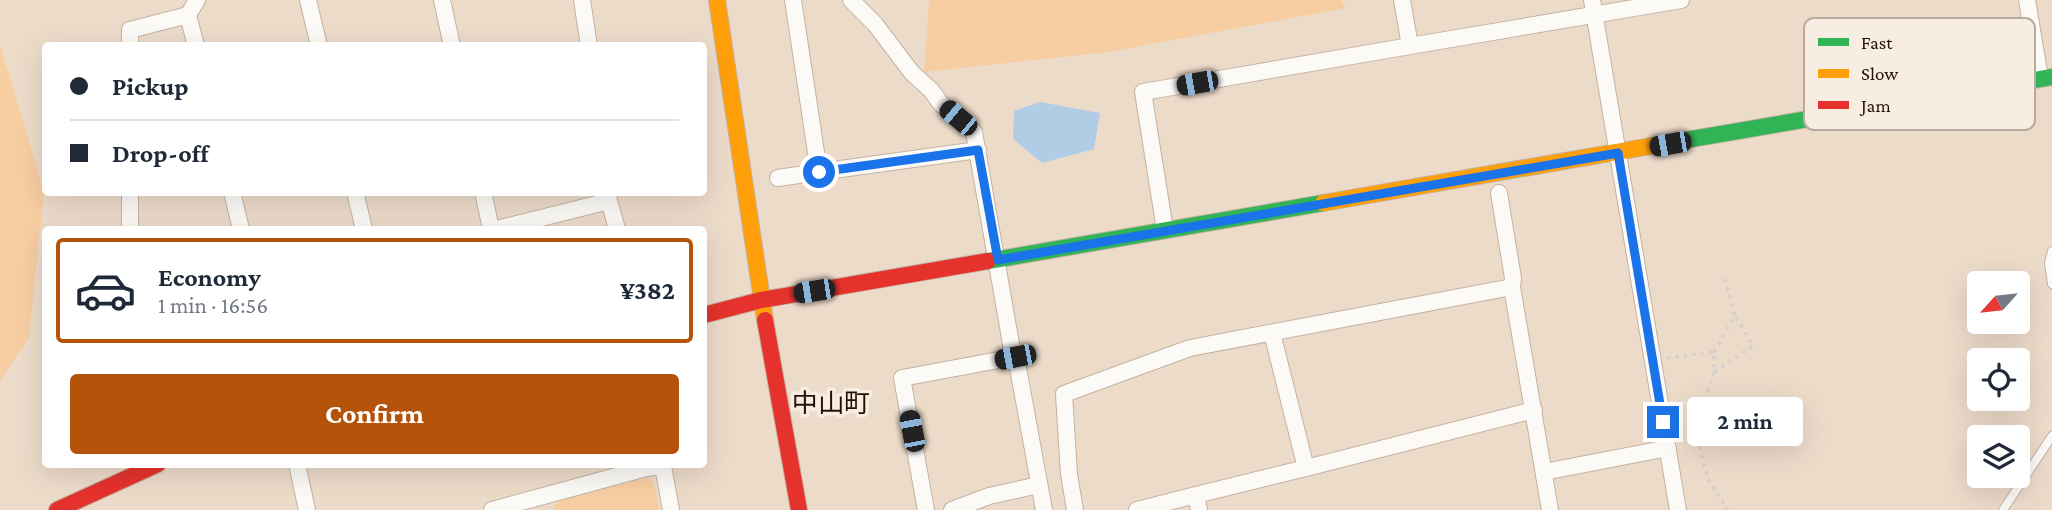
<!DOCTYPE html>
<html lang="en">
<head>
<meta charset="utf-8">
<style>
  :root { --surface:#fff; --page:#f2f2f3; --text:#1f2937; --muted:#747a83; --line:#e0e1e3; --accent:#b45309 }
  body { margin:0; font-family:"Crimson Pro","Noto Sans JP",serif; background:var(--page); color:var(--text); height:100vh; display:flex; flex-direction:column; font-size:26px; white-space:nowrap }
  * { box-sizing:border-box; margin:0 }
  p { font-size:23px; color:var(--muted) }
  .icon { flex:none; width:38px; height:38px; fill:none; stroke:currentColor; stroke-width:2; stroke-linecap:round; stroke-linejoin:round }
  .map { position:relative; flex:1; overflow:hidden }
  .side { position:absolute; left:42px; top:226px; width:665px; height:242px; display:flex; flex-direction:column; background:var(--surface); border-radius:7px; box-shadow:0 7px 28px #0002 }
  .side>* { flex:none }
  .banner { position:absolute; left:42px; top:42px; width:665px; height:154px; border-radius:7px; box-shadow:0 7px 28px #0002; display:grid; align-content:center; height:154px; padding:0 28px; background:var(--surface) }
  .needle { width:46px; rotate:243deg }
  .controls { position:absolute; left:1967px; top:271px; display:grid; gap:14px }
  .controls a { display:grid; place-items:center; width:63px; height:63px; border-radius:7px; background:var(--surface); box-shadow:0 7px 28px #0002; font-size:35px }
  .end { position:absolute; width:32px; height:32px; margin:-16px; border:9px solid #1a73e8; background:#fff; box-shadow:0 0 0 4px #fff }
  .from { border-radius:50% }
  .bubble { position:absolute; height:49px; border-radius:7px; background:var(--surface); box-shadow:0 7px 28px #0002; font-size:23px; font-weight:700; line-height:49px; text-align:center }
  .car { position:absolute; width:21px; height:42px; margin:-21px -10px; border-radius:9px; box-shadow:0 0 5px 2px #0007; background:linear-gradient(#222 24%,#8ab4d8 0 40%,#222 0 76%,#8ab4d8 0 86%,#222 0) }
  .banner b { display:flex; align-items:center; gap:24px; height:66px; font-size:26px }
  .banner b+b { border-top:2px solid var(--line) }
  .banner i { width:18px; height:18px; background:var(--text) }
  ul { padding:12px 0 0; list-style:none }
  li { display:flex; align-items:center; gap:21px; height:105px; margin:0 14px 10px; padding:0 14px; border:4px solid transparent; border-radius:7px }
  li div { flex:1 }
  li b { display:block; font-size:26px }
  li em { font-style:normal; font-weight:700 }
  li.current { border-color:var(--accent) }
  li>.icon { width:63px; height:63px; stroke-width:1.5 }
  .primary-button { display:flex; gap:14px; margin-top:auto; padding:14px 28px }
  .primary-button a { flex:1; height:80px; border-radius:7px; background:var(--accent); color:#fff; font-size:28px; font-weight:700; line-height:80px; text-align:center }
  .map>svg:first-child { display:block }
  .green { fill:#f7cda2 }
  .water { fill:#b1cce5 }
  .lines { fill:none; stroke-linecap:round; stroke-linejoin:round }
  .lane-casing { stroke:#c4b2a0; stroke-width:10 }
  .street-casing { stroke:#c4b2a0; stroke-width:18 }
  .fast-casing { stroke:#c4b2a0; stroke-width:18 }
  .slow-casing { stroke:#c4b2a0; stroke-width:18 }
  .jam-casing { stroke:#c4b2a0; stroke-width:18 }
  .path { stroke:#d4cfca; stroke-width:3.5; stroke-dasharray:3.5 5; stroke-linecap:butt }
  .lane { stroke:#fcfaf7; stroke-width:8 }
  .street { stroke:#fcfaf7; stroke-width:16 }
  .fast { stroke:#30b455; stroke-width:16 }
  .slow { stroke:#ff9f0a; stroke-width:16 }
  .jam { stroke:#e5322d; stroke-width:16 }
  .route { stroke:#1a73e8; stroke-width:9 }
  .labels { text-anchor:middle; stroke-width:7; stroke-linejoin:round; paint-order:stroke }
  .quarter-label { font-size:26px; fill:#241200; stroke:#f7ede2 }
  .key { fill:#f7ede2; stroke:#b8ab9e; stroke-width:2 }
  .key-label { font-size:19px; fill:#241200 }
</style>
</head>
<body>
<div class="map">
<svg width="2052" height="510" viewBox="0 0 2052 510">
  <rect width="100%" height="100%" fill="#eddbca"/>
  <path class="green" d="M929,0H1341L1346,8L1108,52L924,72Z
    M0,45L44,191L29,337L0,381Z
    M648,477L654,484L659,510H555L554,506L560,501Z"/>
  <path class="water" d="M1040,102L1100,113L1094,149L1042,163L1013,139L1014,111Z"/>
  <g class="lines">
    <defs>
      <path id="lane" d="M2052,251L2049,263L2052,284
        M2003,510L2052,436"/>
      <path id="street" d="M308,0L319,46
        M442,0L452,46
        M582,0L589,46
        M793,0L819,172L978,150
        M851,0L875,24L912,73L931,90L941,104L974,132L1011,344L1018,368L1044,510
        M1592,0L1678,510
        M2027,0L2040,78
        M188,15L196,46
        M130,46V30L188,15L197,0
        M1410,46L1681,0
        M778,178L819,172
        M232,192L241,229
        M355,192L364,229
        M483,192L491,229
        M1499,193L1513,278L1512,287L1550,510
        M609,201L617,229
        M130,229V192
        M497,229L609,201L608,192
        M1165,230L1143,92L1410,46L1402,0
        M297,464L307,510
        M1306,468L1534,410
        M1544,472L1668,448
        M492,510L646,468L663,466L671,510
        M926,510L902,378L1015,357
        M952,510L989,496L1039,485
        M1075,510L1069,474L1064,394L1190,348L1512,287
        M1137,510L1196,495
        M1199,510L1196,495L1306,468L1272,333"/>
      <path id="fast" d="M1674,142L2052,77
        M988,261L1323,203"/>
      <path id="slow" d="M717,0L765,320
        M1323,203L1674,142"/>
      <path id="jam" d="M704,315L761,300L988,261
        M765,320L799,510
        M57,510L158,464"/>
    </defs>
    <use href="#lane" class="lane-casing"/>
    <use href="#street" class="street-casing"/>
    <use href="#fast" class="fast-casing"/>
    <use href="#slow" class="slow-casing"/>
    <use href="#jam" class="jam-casing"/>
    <path class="path" d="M1714,352L1735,315L1725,279
      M1667,358L1714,352V372L1698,424L1700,451L1708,479L1728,510
      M1714,372L1753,346L1735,315"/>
    <use href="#lane" class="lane"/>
    <use href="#street" class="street"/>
    <use href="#fast" class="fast"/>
    <use href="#slow" class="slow"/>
    <use href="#jam" class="jam"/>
  </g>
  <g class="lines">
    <path class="route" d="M819,172L978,150L998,260L1618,153L1663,422"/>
  </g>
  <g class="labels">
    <g class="quarter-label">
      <text x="831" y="412">中山町</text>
    </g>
  </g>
  <rect x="1804" y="18" width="231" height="112" rx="10" class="key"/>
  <rect x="1818" y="38" width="31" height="8" fill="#30b455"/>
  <rect x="1818" y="69" width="31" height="9" fill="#ff9f0a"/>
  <rect x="1818" y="101" width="31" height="8" fill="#e5322d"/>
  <g class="key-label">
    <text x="1861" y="49">Fast</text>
    <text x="1861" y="80">Slow</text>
    <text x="1861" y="112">Jam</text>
  </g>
</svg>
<div class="controls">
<a><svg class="needle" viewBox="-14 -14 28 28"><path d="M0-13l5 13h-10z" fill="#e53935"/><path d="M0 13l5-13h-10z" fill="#747a83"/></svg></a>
<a><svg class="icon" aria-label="locate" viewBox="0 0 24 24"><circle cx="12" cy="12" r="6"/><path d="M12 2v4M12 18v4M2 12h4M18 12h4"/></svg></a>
<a><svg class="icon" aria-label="layers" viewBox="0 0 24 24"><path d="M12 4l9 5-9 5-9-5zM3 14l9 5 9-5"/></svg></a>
</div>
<i class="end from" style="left:819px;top:172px"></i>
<i class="end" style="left:1663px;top:422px"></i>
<div class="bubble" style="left:1687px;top:397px;width:116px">2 min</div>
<i class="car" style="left:1197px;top:83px;rotate:260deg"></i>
<i class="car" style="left:958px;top:118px;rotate:310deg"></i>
<i class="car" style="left:1670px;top:144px;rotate:260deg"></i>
<i class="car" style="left:814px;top:291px;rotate:261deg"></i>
<i class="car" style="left:1015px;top:357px;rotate:259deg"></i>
<i class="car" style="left:912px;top:431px;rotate:349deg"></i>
<div class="banner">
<b><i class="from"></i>Pickup</b>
<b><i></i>Drop-off</b>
</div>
<section class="side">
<ul>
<li class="current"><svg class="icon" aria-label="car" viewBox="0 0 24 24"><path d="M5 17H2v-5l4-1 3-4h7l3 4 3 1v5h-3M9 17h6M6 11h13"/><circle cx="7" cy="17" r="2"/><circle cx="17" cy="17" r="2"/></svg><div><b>Economy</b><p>1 min · 16:56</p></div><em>¥382</em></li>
</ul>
<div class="primary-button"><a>Confirm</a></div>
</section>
</div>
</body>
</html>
